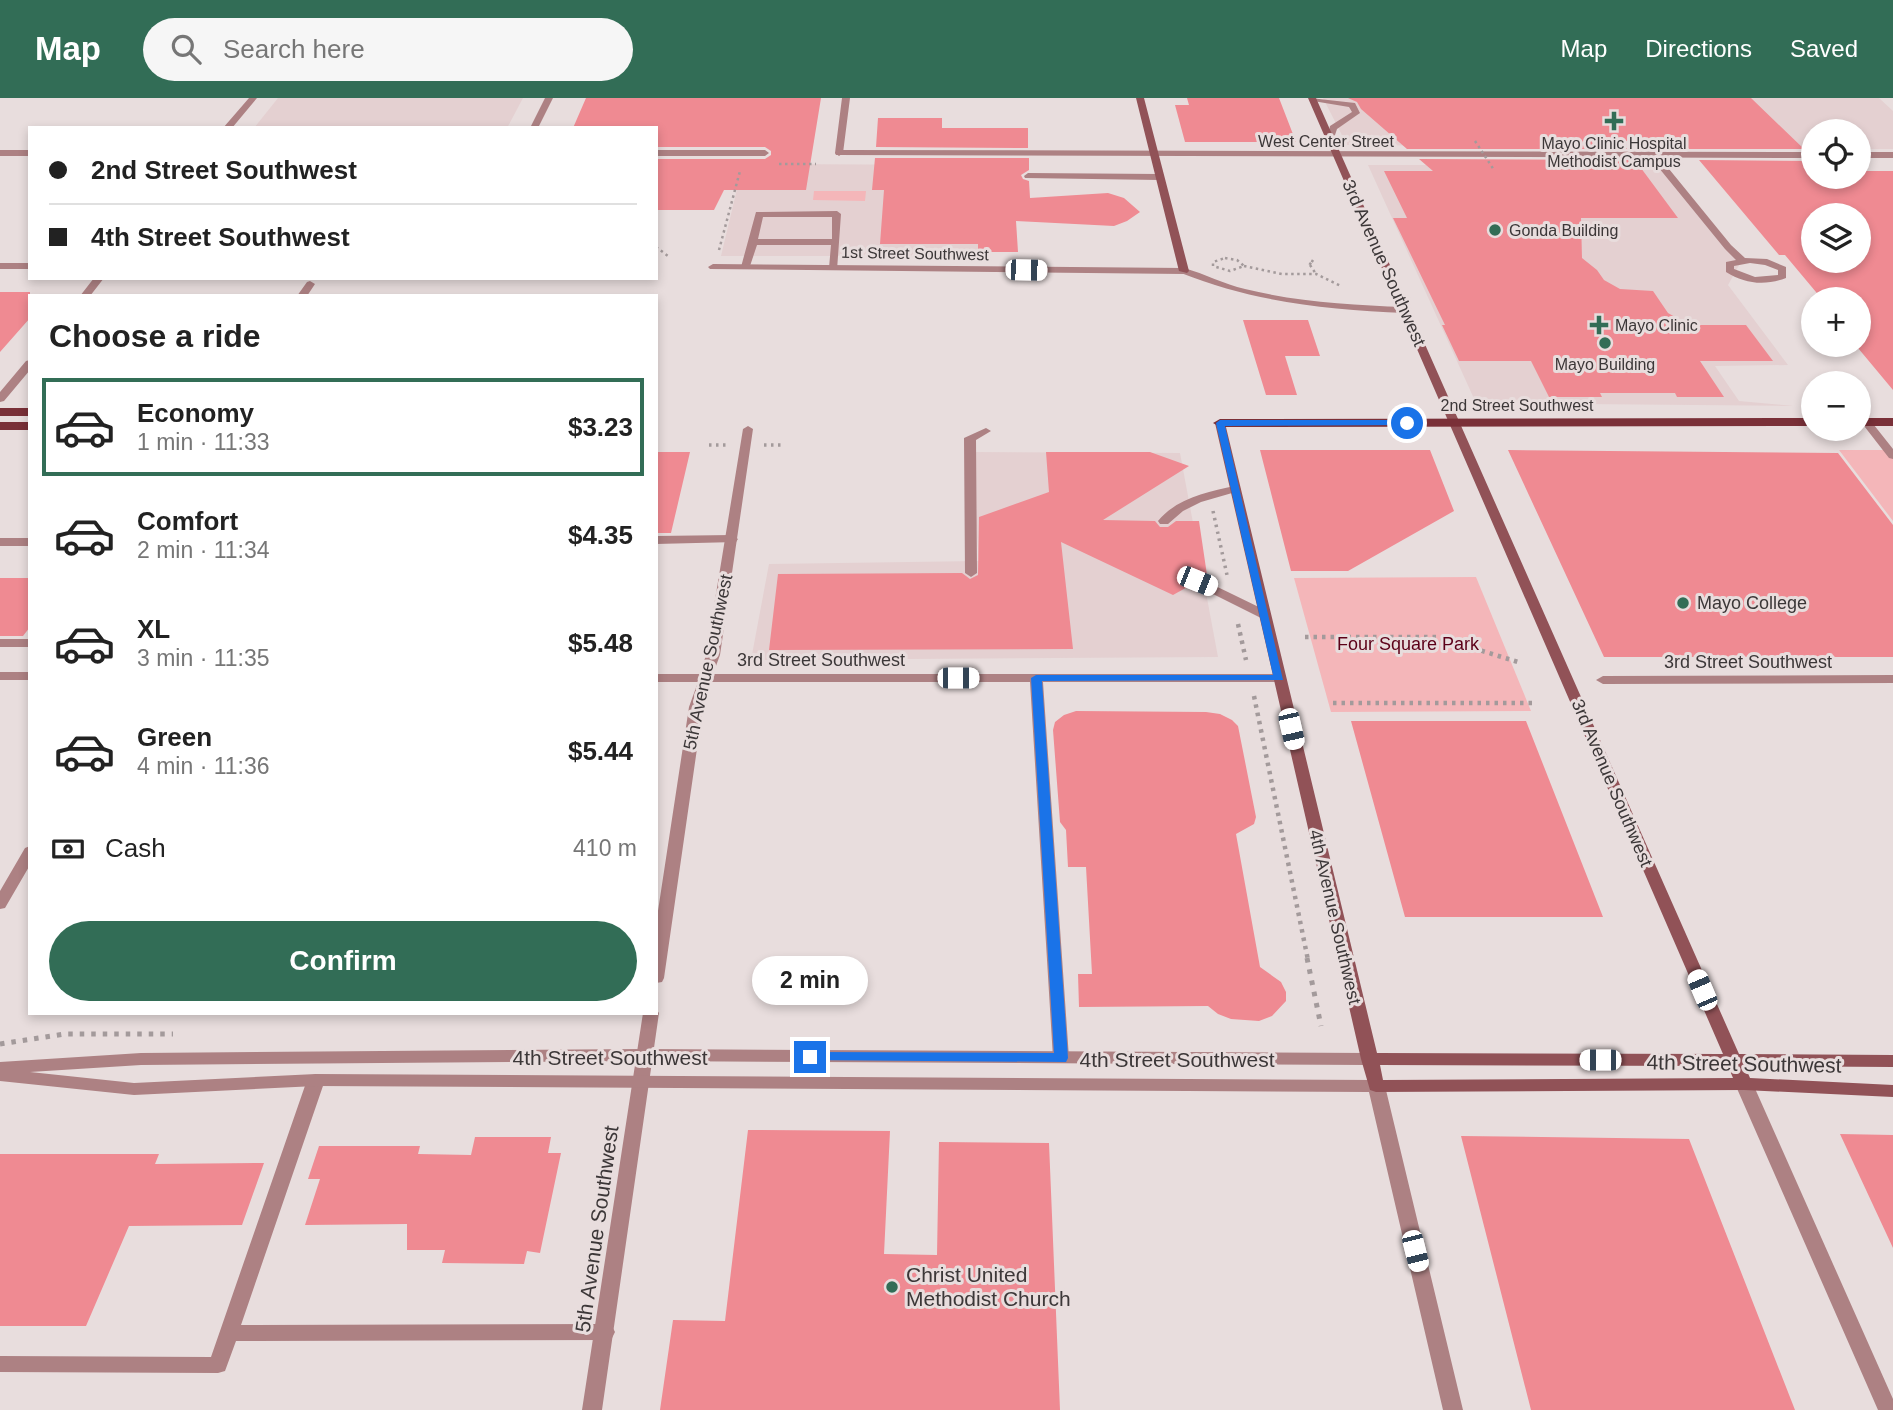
<!DOCTYPE html>
<html lang="en">
<head>
<meta charset="utf-8">
<style>
  :root { --surface:#fff; --page:#f6f6f6; --text:#222; --muted:#767676; --line:#e0e0e0; --accent:#326d56 }
  body { margin:0; font-family:Arial,sans-serif; background:var(--page); color:var(--text); height:100vh; display:flex; flex-direction:column; font-size:26px; white-space:nowrap }
  * { box-sizing:border-box; margin:0 }
  p { font-size:23px; color:var(--muted) }
  .icon { flex:none; width:38px; height:38px; fill:none; stroke:currentColor; stroke-width:2; stroke-linecap:round; stroke-linejoin:round }
  .map { position:relative; flex:1; overflow:hidden }
  .drawer { position:absolute; left:28px; top:196px; width:630px; height:721px; display:flex; flex-direction:column; background:var(--surface); border-radius:0px; box-shadow:0 4px 10px #0003 }
  .drawer>* { flex:none }
  .top-card { position:absolute; left:28px; top:28px; width:630px; height:154px; border-radius:0px; box-shadow:0 4px 10px #0003; display:grid; align-content:center; height:154px; padding:0 21px; background:var(--surface) }
  .tools { position:absolute; left:1801px; top:21px; display:grid; gap:14px }
  .tools a { display:grid; place-items:center; width:70px; height:70px; border-radius:50%; background:var(--surface); box-shadow:0 4px 10px #0003; font-size:35px }
  .end { position:absolute; width:32px; height:32px; margin:-16px; border:9px solid #1a73e8; background:#fff; box-shadow:0 0 0 4px #fff }
  .from { border-radius:50% }
  .bubble { position:absolute; height:49px; border-radius:24px; background:var(--surface); box-shadow:0 4px 10px #0003; font-size:23px; font-weight:700; line-height:49px; text-align:center }
  .car { position:absolute; width:21px; height:42px; margin:-21px -10px; border-radius:9px; box-shadow:0 0 5px 2px #0007; background:linear-gradient(#fff 24%,#345 0 40%,#fff 0 76%,#345 0 86%,#fff 0) }
  .top-card b { display:flex; align-items:center; gap:24px; height:66px; font-size:26px }
  .top-card b+b { border-top:2px solid var(--line) }
  .top-card i { width:18px; height:18px; background:var(--text) }
  ul { padding:0; list-style:none }
  li { display:flex; align-items:center; gap:21px; height:98px; margin:0 14px 10px; padding:0 7px; border:4px solid transparent; border-radius:0px }
  li div { flex:1 }
  li b { display:block; font-size:26px }
  li em { font-style:normal; font-weight:700 }
  li.active { border-color:var(--accent) }
  li>.icon { width:63px; height:63px; stroke-width:1.5 }
  h2 { padding:0 21px; font-size:32px; line-height:84px }
  .pay { display:flex; align-items:center; gap:18px; height:77px; padding:0 21px; font-size:26px }
  .pay p { margin-inline-start:auto }
  .action { display:flex; gap:14px; margin-top:auto; padding:14px 21px }
  .action a { flex:1; height:80px; border-radius:42px; background:var(--accent); color:#fff; font-size:28px; font-weight:700; line-height:80px; text-align:center }
  header { display:flex; align-items:center; gap:42px; box-sizing:border-box; height:98px; padding:0 35px; background:var(--accent); color:#fff }
  header strong { font-size:33px }
  nav { display:flex; gap:38px; margin-inline-start:auto; font-size:24px }
  .search { width:490px; height:63px; background:var(--page); display:flex; align-items:center; gap:18px; box-sizing:border-box; padding:0 24px; border-radius:38px; color:var(--muted); font-size:26px }
  .map>svg:first-child { display:block }
  .built { fill:#e4d0d1 }
  .green { fill:#f4b6b9 }
  .building { fill:#ef8a92; fill-rule:evenodd }
  .lines { fill:none; stroke-linecap:round; stroke-linejoin:round }
  .path-far3 { stroke:#a39a9b; stroke-width:2.5; stroke-dasharray:2.5 3.5; stroke-linecap:butt }
  .path-far2 { stroke:#a39a9b; stroke-width:3.5; stroke-dasharray:2.5 4.5; stroke-linecap:butt }
  .path-far1 { stroke:#a39a9b; stroke-width:4.5; stroke-dasharray:3.5 5; stroke-linecap:butt }
  .path { stroke:#a39a9b; stroke-width:5; stroke-dasharray:4.5 7; stroke-linecap:butt }
  .service { fill:#ad8183; fill-rule:evenodd }
  .minor { fill:#ad8183; fill-rule:evenodd }
  .tertiary { fill:#ad8183; fill-rule:evenodd }
  .secondary { fill:#915257; fill-rule:evenodd }
  .primary { fill:#7a3038; fill-rule:evenodd }
  .path-bridge { stroke:#a39a9b; stroke-width:2.5; stroke-dasharray:2.5 3.5; stroke-linecap:butt }
  .route { fill:#1a73e8 }
  .poi-dot { fill:#326d56; stroke:#e8dddd; stroke-width:2.5 }
  .labels { text-anchor:middle; stroke-width:6; stroke-linejoin:round; paint-order:stroke }
  .far-street-label { font-size:16px; fill:#3c3738; stroke:#e8dddd }
  .far-poi-label { font-size:16px; fill:#3c3738; stroke:#e8dddd }
  .street-label { font-size:18px; fill:#3c3738; stroke:#e8dddd }
  .poi-label { font-size:18px; fill:#3c3738; stroke:#e8dddd; text-anchor:start }
  .park-label { font-size:18px; fill:#5c0018; stroke:#e8dddd }
  .near-street-label { font-size:21px; fill:#3c3738; stroke:#e8dddd }
  .near-poi-label { font-size:21px; fill:#3c3738; stroke:#e8dddd; text-anchor:start }
</style>
</head>
<body>
<header>
<strong>Map</strong>
<div class="search"><svg class="icon" aria-label="search" viewBox="0 0 24 24"><circle cx="10" cy="10" r="6"/><path d="M15 15l6 6"/></svg>Search here</div>
<nav><a>Map</a><a>Directions</a><a>Saved</a></nav>
</header>
<div class="map">
<svg width="1893" height="1312" viewBox="0 0 1893 1312">
  <rect width="100%" height="100%" fill="#e8dddd"/>
  <path class="built" d="M278,0H523L507,30H254Z
    M1323,0H1879L1893,13V51H1859L1858,33H1813V50L1347,47Z
    M743,66L976,67L979,158H721Z
    M1368,67H1661L1742,162L1728,187L1788,267L1715,268L1739,303L1794,308L1476,305Z
    M970,354L1180,355L1218,559L751,562L769,466L979,463Z"/>
  <path class="green" d="M814,93H866L865,103L813,102Z
    M1839,352H1893V423Z
    M1476,479L1531,613L1331,614L1294,480Z"/>
  <path class="building" d="M586,0H821L806,92H724L714,112H656V61H765L771,57V53L765,49H656V30H573Z
    M1187,0H1279L1296,44H1185L1175,7H1189Z
    M1348,0H1751L1804,51H1689L1682,43H1621L1627,51H1407L1361,11L1357,4Z
    M878,20H942V30H1028V50L876,49Z
    M875,60H1029V72L1021,77L1023,81L1029,83L1030,100L1108,95L1124,100L1140,114L1127,123L1114,128L1016,123L1018,154H978V146H880L884,92H872Z
    M1419,61L1635,62L1678,120H1581L1582,160L1597,172L1604,182L1620,191L1653,193L1668,215L1689,227H1746L1773,263H1700L1724,299H1677L1675,295H1600L1602,299H1549L1531,263H1459L1442,227H1445L1393,120H1407L1384,73H1433Z
    M1699,62L1813,63V79H1858V73H1893V292L1858,250V201L1821,200L1785,157H1779ZM1813,117H1858V163H1813Z
    M0,194H30V220L0,254Z
    M1243,222H1308L1320,258H1285L1297,297H1266Z
    M1260,352H1430L1454,413L1348,473H1291Z
    M1508,352L1838,355L1893,427V559H1604Z
    M656,354H690L671,435H656Z
    M1046,354H1150L1189,368L1103,422L1155,423L1160,429H1168L1176,423H1199L1207,477H1192L1189,482L1191,487L1173,497L1061,444L1073,551L769,552L778,476L962,475L970,481L978,477L979,419L1049,394Z
    M0,480H30V529L23,538H0Z
    M1076,613L1206,614L1220,616L1232,622L1238,628L1256,719L1254,726L1236,736L1260,869L1281,884L1286,894V903L1272,918L1259,923L1231,921L1218,916L1208,908L1079,909L1078,876H1092L1086,769H1068L1066,732L1060,724L1053,632L1055,624L1064,617Z
    M1351,623H1526L1603,819H1405Z
    M748,1032L890,1033L884,1156L937,1157L939,1044L1049,1045L1060,1312H660L673,1222L725,1223Z
    M1840,1036L1893,1037V1150Z
    M1461,1038L1689,1041L1795,1312H1531Z
    M475,1039H551L548,1055H561L540,1155L527,1153L524,1166L442,1165L445,1152H407V1126L305,1127L320,1081H308L319,1048H420L418,1056L471,1057Z
    M0,1056H159L155,1066L264,1065L242,1127L129,1128L86,1228H0Z"/>
  <g class="lines">
    <path class="path-far3" d="M779,66H816
      M656,149L668,158
      M719,152L740,73
      M1225,160L1237,162L1244,168L1230,173L1213,168V164Z
      M1313,162L1310,167V166Z
      M1310,167L1316,176
      M1244,168L1282,176H1316L1341,188"/>
    <path class="path-far2" d="M709,347H727
      M764,347H781
      M1213,413L1227,477"/>
    <path class="path-far1" d="M1238,526L1246,562
      M1305,539H1437L1518,564
      M1254,598L1308,862
      M1333,605H1534"/>
    <path class="path" d="M1307,860L1321,928
      M0,946L65,936H173"/>
    <path class="service" d="M1310,0L1355,5L1360,15L1337,31L1333,43H1327L1330,28L1352,14L1349,9L1313,3Z
      M1028,75L1159,76L1163,79L1159,82L1025,80L1024,78Z
      M837,113L841,116L837,172L829,170L831,147H757L749,171L741,169L756,114ZM763,119H832V141H758Z
      M310,183L315,186L307,198H297L307,184Z
      M986,330L991,333L976,342L977,475L971,479L965,475L964,340Z
      M1235,388L1241,391L1239,393L1201,404L1183,413L1168,426H1160L1158,423C1177,400 1207,394 1235,388Z
      M732,437L738,441L736,444L656,446V438Z
      M0,440H30V448H0Z
      M1197,479L1269,514L1271,517L1265,521L1261,520L1193,486L1191,483L1193,480Z
      M0,541H30V549H0Z
      M316,976L322,978L325,982L241,1227L605,1226L612,1228L615,1234L612,1240L605,1242L236,1243L225,1273L218,1275L0,1274V1258L211,1259L307,982L310,978Z"/>
    <path class="minor" d="M249,0H257L232,30H223Z
      M842,0H850L843,55L839,58L835,55Z
      M1650,55H1656L1731,147L1745,160L1767,161L1786,169V180C1765,188 1745,186 1726,174V164L1736,162L1725,151L1650,59ZM1750,165L1765,167L1778,172V177L1755,179L1734,171V168Z
      M0,165H30V171H0Z
      M713,166L1184,170L1189,173L1184,176L710,171L708,169Z
      M94,180H104L90,198H80Z
      M30,262V272L4,303L0,304V294L26,263Z
      M1866,321L1870,322L1893,351V361L1889,360L1861,324Z
      M748,328L753,331L720,557L713,576H1279L1286,580L1279,584H1043L1069,960L1067,964H1055L1053,960L1030,584H711L703,609L664,880L662,884L656,885V826L689,609L698,584H656V576H700L706,557L743,331Z
      M0,574H30V582H0Z
      M1893,577V585L1603,586L1596,582L1603,578Z
      M656,911L659,915L602,1312H582L643,915H656Z"/>
    <path class="tertiary" d="M545,0H553L538,30H530Z
      M0,52H30V58H0Z
      M656,52H765L769,55L765,58H656Z
      M839,52L1813,54V60L836,57L835,55Z
      M1858,54H1893V60H1858Z
      M1184,170C1205,176 1224,186 1245,191C1298,204 1351,207 1405,209L1410,212L1405,215C1327,212 1254,204 1181,175L1179,173Z
      M30,748V767L5,810L0,811V793L25,750Z
      M644,951L1369,955L1375,957L1377,961L1375,965L1369,967L644,963L141,967L30,974L134,985L316,976L1376,982L1382,984L1385,988L1463,1312H1443L1369,994L316,988L134,997L0,983V964L141,955Z
      M1744,980L1750,982L1753,986L1893,1301V1312H1878L1735,986L1738,982Z"/>
    <path class="secondary" d="M1136,0H1144L1189,173L1187,175L1179,173Z
      M1308,0H1316L1739,956L1893,957V969L1745,968L1750,980L1893,987V999L1744,992L1376,994L1370,992L1361,961L1215,325L1220,322L1225,325L1377,955L1723,956ZM1380,967L1728,968L1733,980L1383,982Z"/>
    <path class="primary" d="M0,310H30V318H0Z
      M1813,320V328L1220,329L1213,325L1220,321Z
      M1858,320H1893V328H1858Z
      M0,324H30V332H0Z"/>
    <path class="path-bridge" d="M1475,43L1494,72"/>
  </g>
  <path class="route" d="M1407,322L1410,323V327L1225,328L1283,582L1042,583L1068,960L1066,964L805,962L803,959L810,954L1054,955L1031,580L1036,577H1273L1216,325L1220,322Z"/>
  <g class="poi-dot">
    <path d="M1610.5 12.5h7v7h7v7h-7v7h-7v-7h-7v-7h7z"/>
    <circle cx="1495" cy="132" r="7"/>
    <path d="M1595.5 216.5h7v7h7v7h-7v7h-7v-7h-7v-7h7z"/>
    <circle cx="1605" cy="245" r="7"/>
    <circle cx="1683" cy="505" r="7"/>
    <circle cx="892" cy="1189" r="7"/>
  </g>
  <g class="labels">
    <g class="far-street-label">
      <text x="1326" y="49">West Center Street</text>
      <text transform="translate(915 155) rotate(1)" y="6">1st Street Southwest</text>
      <text x="1517" y="313">2nd Street Southwest</text>
    </g>
    <g class="far-poi-label">
      <text x="1614" y="51">Mayo Clinic Hospital<tspan x="1614" dy="18">Methodist Campus</tspan></text>
      <text x="1509" y="138" text-anchor="start">Gonda Building</text>
      <text x="1615" y="233" text-anchor="start">Mayo Clinic</text>
      <text x="1605" y="272">Mayo Building</text>
    </g>
    <g class="street-label">
      <text transform="translate(1384 165) rotate(66)" y="6">3rd Avenue Southwest</text>
      <text x="821" y="568">3rd Street Southwest</text>
      <text transform="translate(708 564) rotate(-78)" y="6">5th Avenue Southwest</text>
      <text x="1748" y="570">3rd Street Southwest</text>
      <text transform="translate(1612 685) rotate(67)" y="6">3rd Avenue Southwest</text>
      <text transform="translate(1335 819) rotate(77)" y="6">4th Avenue Southwest</text>
    </g>
    <g class="poi-label">
      <text x="1697" y="511">Mayo College</text>
    </g>
    <g class="park-label">
      <text x="1408" y="552">Four Square Park</text>
    </g>
    <g class="near-street-label">
      <text x="610" y="967">4th Street Southwest</text>
      <text x="1177" y="969">4th Street Southwest</text>
      <text transform="translate(1744 966) rotate(1)" y="7">4th Street Southwest</text>
      <text transform="translate(597 1131) rotate(-82)" y="7">5th Avenue Southwest</text>
    </g>
    <g class="near-poi-label">
      <text x="906" y="1184">Christ United<tspan x="906" dy="24">Methodist Church</tspan></text>
    </g>
  </g>
</svg>
<div class="tools">
<a><svg class="icon" aria-label="locate" viewBox="0 0 24 24"><circle cx="12" cy="12" r="6"/><path d="M12 2v4M12 18v4M2 12h4M18 12h4"/></svg></a>
<a><svg class="icon" aria-label="layers" viewBox="0 0 24 24"><path d="M12 4l9 5-9 5-9-5zM3 14l9 5 9-5"/></svg></a>
<a>+</a>
<a>−</a>
</div>
<i class="end from" style="left:1407px;top:325px"></i>
<i class="end" style="left:810px;top:959px"></i>
<div class="bubble" style="left:752px;top:858px;width:116px">2 min</div>
<i class="car" style="left:1026px;top:172px;rotate:91deg"></i>
<i class="car" style="left:1197px;top:483px;rotate:112deg"></i>
<i class="car" style="left:958px;top:580px;rotate:90deg"></i>
<i class="car" style="left:1291px;top:631px;rotate:167deg"></i>
<i class="car" style="left:1702px;top:892px;rotate:337deg"></i>
<i class="car" style="left:1600px;top:962px;rotate:270deg"></i>
<i class="car" style="left:1415px;top:1153px;rotate:166deg"></i>
<div class="top-card">
<b><i class="from"></i>2nd Street Southwest</b>
<b><i></i>4th Street Southwest</b>
</div>
<section class="drawer">
<h2>Choose a ride</h2>
<ul>
<li class="active"><svg class="icon" aria-label="car" viewBox="0 0 24 24"><path d="M5 17H2v-5l4-1 3-4h7l3 4 3 1v5h-3M9 17h6M6 11h13"/><circle cx="7" cy="17" r="2"/><circle cx="17" cy="17" r="2"/></svg><div><b>Economy</b><p>1 min · 11:33</p></div><em>$3.23</em></li>
<li><svg class="icon" aria-label="car" viewBox="0 0 24 24"><path d="M5 17H2v-5l4-1 3-4h7l3 4 3 1v5h-3M9 17h6M6 11h13"/><circle cx="7" cy="17" r="2"/><circle cx="17" cy="17" r="2"/></svg><div><b>Comfort</b><p>2 min · 11:34</p></div><em>$4.35</em></li>
<li><svg class="icon" aria-label="car" viewBox="0 0 24 24"><path d="M5 17H2v-5l4-1 3-4h7l3 4 3 1v5h-3M9 17h6M6 11h13"/><circle cx="7" cy="17" r="2"/><circle cx="17" cy="17" r="2"/></svg><div><b>XL</b><p>3 min · 11:35</p></div><em>$5.48</em></li>
<li><svg class="icon" aria-label="car" viewBox="0 0 24 24"><path d="M5 17H2v-5l4-1 3-4h7l3 4 3 1v5h-3M9 17h6M6 11h13"/><circle cx="7" cy="17" r="2"/><circle cx="17" cy="17" r="2"/></svg><div><b>Green</b><p>4 min · 11:36</p></div><em>$5.44</em></li>
</ul>
<div class="pay"><svg class="icon" aria-label="cash" viewBox="0 0 24 24"><path d="M3 7h18v10H3z"/><circle cx="12" cy="12" r="2"/></svg>Cash<p>410 m</p></div>
<div class="action"><a>Confirm</a></div>
</section>
</div>
</body>
</html>
